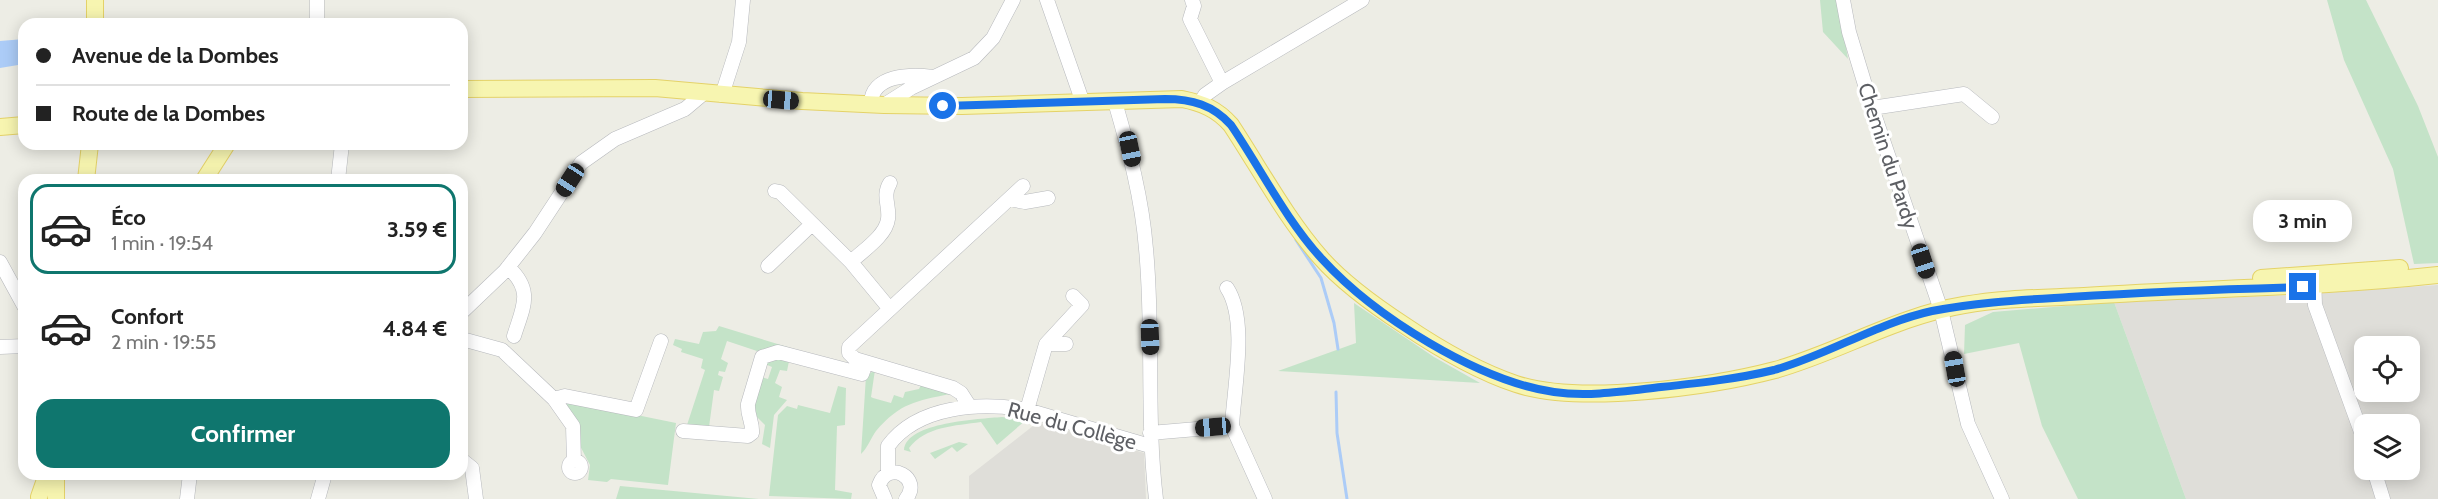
<!DOCTYPE html>
<html lang="fr">
<head>
<meta charset="utf-8">
<style>
  :root { --surface:#fff; --page:#f6f6f6; --text:#222; --muted:#767676; --line:#e0e0e0; --accent:#0f766e }
  body { margin:0; font-family:Cabin,sans-serif; background:var(--page); color:var(--text); height:100vh; display:flex; flex-direction:column; font-size:22px; white-space:nowrap }
  * { box-sizing:border-box; margin:0 }
  p { font-size:20px; color:var(--muted) }
  .icon { flex:none; width:33px; height:33px; fill:none; stroke:currentColor; stroke-width:2; stroke-linecap:round; stroke-linejoin:round }
  .map { position:relative; flex:1; overflow:hidden }
  .details { position:absolute; left:18px; top:174px; width:450px; height:306px; display:flex; flex-direction:column; background:var(--surface); border-radius:18px; box-shadow:0 3px 15px #0003 }
  .details>* { flex:none }
  .guide { position:absolute; left:18px; top:18px; width:450px; height:132px; border-radius:18px; box-shadow:0 3px 15px #0003; display:grid; align-content:center; height:132px; padding:0 18px; background:var(--surface) }
  .fabs { position:absolute; left:2354px; top:336px; display:grid; gap:12px }
  .fabs a { display:grid; place-items:center; width:66px; height:66px; border-radius:12px; background:var(--surface); box-shadow:0 3px 15px #0003; font-size:30px }
  .end { position:absolute; width:27px; height:27px; margin:-14px; border:8px solid #1a73e8; background:#fff; box-shadow:0 0 0 3px #fff }
  .from { border-radius:50% }
  .bubble { position:absolute; height:42px; border-radius:18px; background:var(--surface); box-shadow:0 3px 15px #0003; font-size:20px; font-weight:700; line-height:42px; text-align:center }
  .car { position:absolute; width:18px; height:36px; margin:-18px -9px; border-radius:8px; box-shadow:0 0 4px 2px #0007; background:linear-gradient(#222 24%,#8ab4d8 0 40%,#222 0 76%,#8ab4d8 0 86%,#222 0) }
  .guide b { display:flex; align-items:center; gap:21px; height:57px; font-size:22px }
  .guide b+b { border-top:2px solid var(--line) }
  .guide i { width:15px; height:15px; background:var(--text) }
  ul { padding:10px 0 0; list-style:none }
  li { display:flex; align-items:center; gap:18px; height:90px; margin:0 12px 9px; padding:0 6px; border:3px solid transparent; border-radius:18px }
  li div { flex:1 }
  li b { display:block; font-size:22px }
  li em { font-style:normal; font-weight:700 }
  li.selected { border-color:var(--accent) }
  li>.icon { width:54px; height:54px; stroke-width:1.5 }
  .cta { display:flex; gap:12px; margin-top:auto; padding:12px 18px }
  .cta a { flex:1; height:69px; border-radius:18px; background:var(--accent); color:#fff; font-size:24px; font-weight:700; line-height:69px; text-align:center }
  .map>svg:first-child { display:block }
  .industrial { fill:#dfded9; fill-rule:evenodd }
  .green { fill:#c4e3c8 }
  .water { fill:#acccf7 }
  .lines { fill:none; stroke-linecap:round; stroke-linejoin:round }
  .stream { stroke:#acccf7; stroke-width:3 }
  .minor-casing { stroke:#b7b9bd; stroke-width:15 }
  .major-casing { stroke:#e4d268; stroke-width:18 }
  .minor { stroke:#fff; stroke-width:14 }
  .major { stroke:#f7f5b0; stroke-width:16 }
  .route { stroke:#1a73e8; stroke-width:8 }
  .labels { text-anchor:middle; stroke-width:6; stroke-linejoin:round; paint-order:stroke }
  .street-label { font-size:21px; fill:#5d5f64; stroke:#fff }
</style>
</head>
<body>
<div class="map">
<svg width="2438" height="499" viewBox="0 0 2438 499">
  <rect width="100%" height="100%" fill="#edede5"/>
  <path class="industrial" d="M2438,285V499H2186L2114,302L2293,295ZM2364,346H2409V392H2364ZM2364,424H2409V470H2364Z
    M1038,422L1144,453L1146,499H969V476Z"/>
  <path class="green" d="M1820,0H1838L1848,59L1823,32Z
    M2327,0H2366L2418,106L2438,157V263L2414,264L2393,169L2344,60Z
    M2114,302L2186,499H2078L2042,426L2019,343L1964,354L1965,325L1993,312Z
    M1354,303L1434,357L1480,383L1278,371L1356,343Z
    M719,326L807,353L774,348L757,351L727,341L721,359L728,363L725,372L719,371L718,375L723,377L719,391L714,390L709,427L687,425L705,370L701,368L703,359L681,352L682,349L673,345L675,339L699,344L703,332L716,331Z
    M770,356L789,361L787,371L780,370L775,383L782,387L779,397L787,400L774,415L770,448L762,444L765,425L752,412L761,377L768,379L772,367L765,364Z
    M875,370L871,397L873,398L891,403L894,395L903,398L905,392L919,389L921,385L950,394C916,401 900,403 876,431C871,438 867,449 861,454L866,376Z
    M838,386L846,388L845,425L837,426L835,490L852,493L851,499L769,496L778,415L787,406L797,409L798,405L830,413Z
    M568,401L676,423L668,485L611,479L607,482L588,480L590,465L577,440L566,406Z
    M1002,417L1026,420L997,445L981,422C955,426 926,426 909,448L911,452L904,450C906,422 980,419 1002,417Z
    M959,442L968,444L957,452L952,447L935,459L930,453Z
    M620,486L759,499H616Z"/>
  <path class="water" d="M24,39V64L0,68V41Z"/>
  <g class="lines">
    <path class="stream" d="M1296,240L1321,278L1334,323L1338,349
      M1336,392L1337,433L1347,499"/>
    <defs>
      <path id="minor" d="M1047,0L1083,103
        M1192,0L1194,6L1190,19L1222,83
        M1843,0L1849,32L1872,108L1941,310L1968,424L2002,499
        M317,24V0
        M722,95L739,42L743,0
        M1115,102C1129,150 1142,198 1146,249C1154,332 1146,416 1156,499
        M1200,103L1205,95L1222,83L1362,0
        M871,105C870,74 912,74 933,77
        M884,105L911,88L974,58L993,38L1013,0
        M1872,108L1964,94L1992,117
        M338,180L342,144
        M775,191L780,192L851,262L889,308
        M1009,199L1025,202L1048,198
        M0,262L24,306
        M851,262C862,251 886,236 888,219C890,206 882,196 890,183
        M768,266L812,224
        M508,267C534,291 523,307 514,336
        M2314,276L2315,305L2364,440
        M1227,288C1248,320 1234,387 1232,426
        M462,312L505,271L535,233L581,163L615,139L685,109L704,93
        M462,339L502,350L554,399L573,426L574,461
        M1046,344H1066
        M0,347L24,346
        M554,399L565,396L636,410L661,341
        M970,407L961,393L953,388L855,359L849,353V347L1023,186
        M1027,410L1046,344L1082,305L1073,296
        M683,431L748,436L752,433C753,422 747,415 748,404L762,357L778,352L862,374L866,363
        M1150,433L1232,426L1265,499
        M462,460L472,468L476,499
        M569 467a6 6 0 1 1 12 0a6 6 0 1 1-12 0Z
        M2374,470L2383,499
        M888,473V446C918,405 981,402 1027,410L1150,446
        M187,499L190,474
        M318,499L325,474
        M885,499L879,485C888,459 923,478 906,499"/>
      <path id="major" d="M95,0V24
        M462,89L655,88L802,101L884,105L962,106L1182,99C1202,103 1217,109 1231,125C1260,169 1286,218 1321,258C1344,284 1375,306 1404,325C1438,348 1477,371 1516,384C1579,405 1710,387 1775,370C1839,352 1897,316 1964,305C2003,298 2044,298 2084,296C2202,288 2320,288 2438,275
        M0,127L24,125
        M86,180L90,144
        M204,180L227,144
        M2261,278L2400,268
        M39,497L47,474
        M56,498V474"/>
    </defs>
    <use href="#minor" class="minor-casing"/>
    <use href="#major" class="major-casing"/>
    <use href="#minor" class="minor"/>
    <use href="#major" class="major"/>
  </g>
  <g class="lines">
    <path class="route" d="M943,106L1165,99C1192,99 1213,105 1231,125C1261,169 1286,220 1322,259C1374,316 1478,381 1554,392C1589,397 1626,391 1661,387C1699,383 1737,379 1774,370C1828,355 1877,323 1932,311C1978,302 2022,300 2069,297C2147,292 2225,289 2303,287"/>
  </g>
  <g class="labels">
    <g class="street-label">
      <text transform="translate(1888 156) rotate(72)" y="7">Chemin du Pardy</text>
      <text transform="translate(1072 426) rotate(15)" y="7">Rue du Collège</text>
    </g>
  </g>
</svg>
<div class="fabs">
<a><svg class="icon" aria-label="locate" viewBox="0 0 24 24"><circle cx="12" cy="12" r="6"/><path d="M12 2v4M12 18v4M2 12h4M18 12h4"/></svg></a>
<a><svg class="icon" aria-label="layers" viewBox="0 0 24 24"><path d="M12 4l9 5-9 5-9-5zM3 14l9 5 9-5"/></svg></a>
</div>
<i class="end from" style="left:943px;top:106px"></i>
<i class="end" style="left:2303px;top:287px"></i>
<div class="bubble" style="left:2253px;top:200px;width:99px">3 min</div>
<i class="car" style="left:781px;top:100px;rotate:95deg"></i>
<i class="car" style="left:1130px;top:149px;rotate:168deg"></i>
<i class="car" style="left:570px;top:180px;rotate:213deg"></i>
<i class="car" style="left:1923px;top:261px;rotate:162deg"></i>
<i class="car" style="left:1150px;top:337px;rotate:178deg"></i>
<i class="car" style="left:1955px;top:369px;rotate:350deg"></i>
<i class="car" style="left:1213px;top:427px;rotate:265deg"></i>
<div class="guide">
<b><i class="from"></i>Avenue de la Dombes</b>
<b><i></i>Route de la Dombes</b>
</div>
<section class="details">
<ul>
<li class="selected"><svg class="icon" aria-label="car" viewBox="0 0 24 24"><path d="M5 17H2v-5l4-1 3-4h7l3 4 3 1v5h-3M9 17h6M6 11h13"/><circle cx="7" cy="17" r="2"/><circle cx="17" cy="17" r="2"/></svg><div><b>Éco</b><p>1 min · 19:54</p></div><em>3.59 €</em></li>
<li><svg class="icon" aria-label="car" viewBox="0 0 24 24"><path d="M5 17H2v-5l4-1 3-4h7l3 4 3 1v5h-3M9 17h6M6 11h13"/><circle cx="7" cy="17" r="2"/><circle cx="17" cy="17" r="2"/></svg><div><b>Confort</b><p>2 min · 19:55</p></div><em>4.84 €</em></li>
</ul>
<div class="cta"><a>Confirmer</a></div>
</section>
</div>
</body>
</html>
